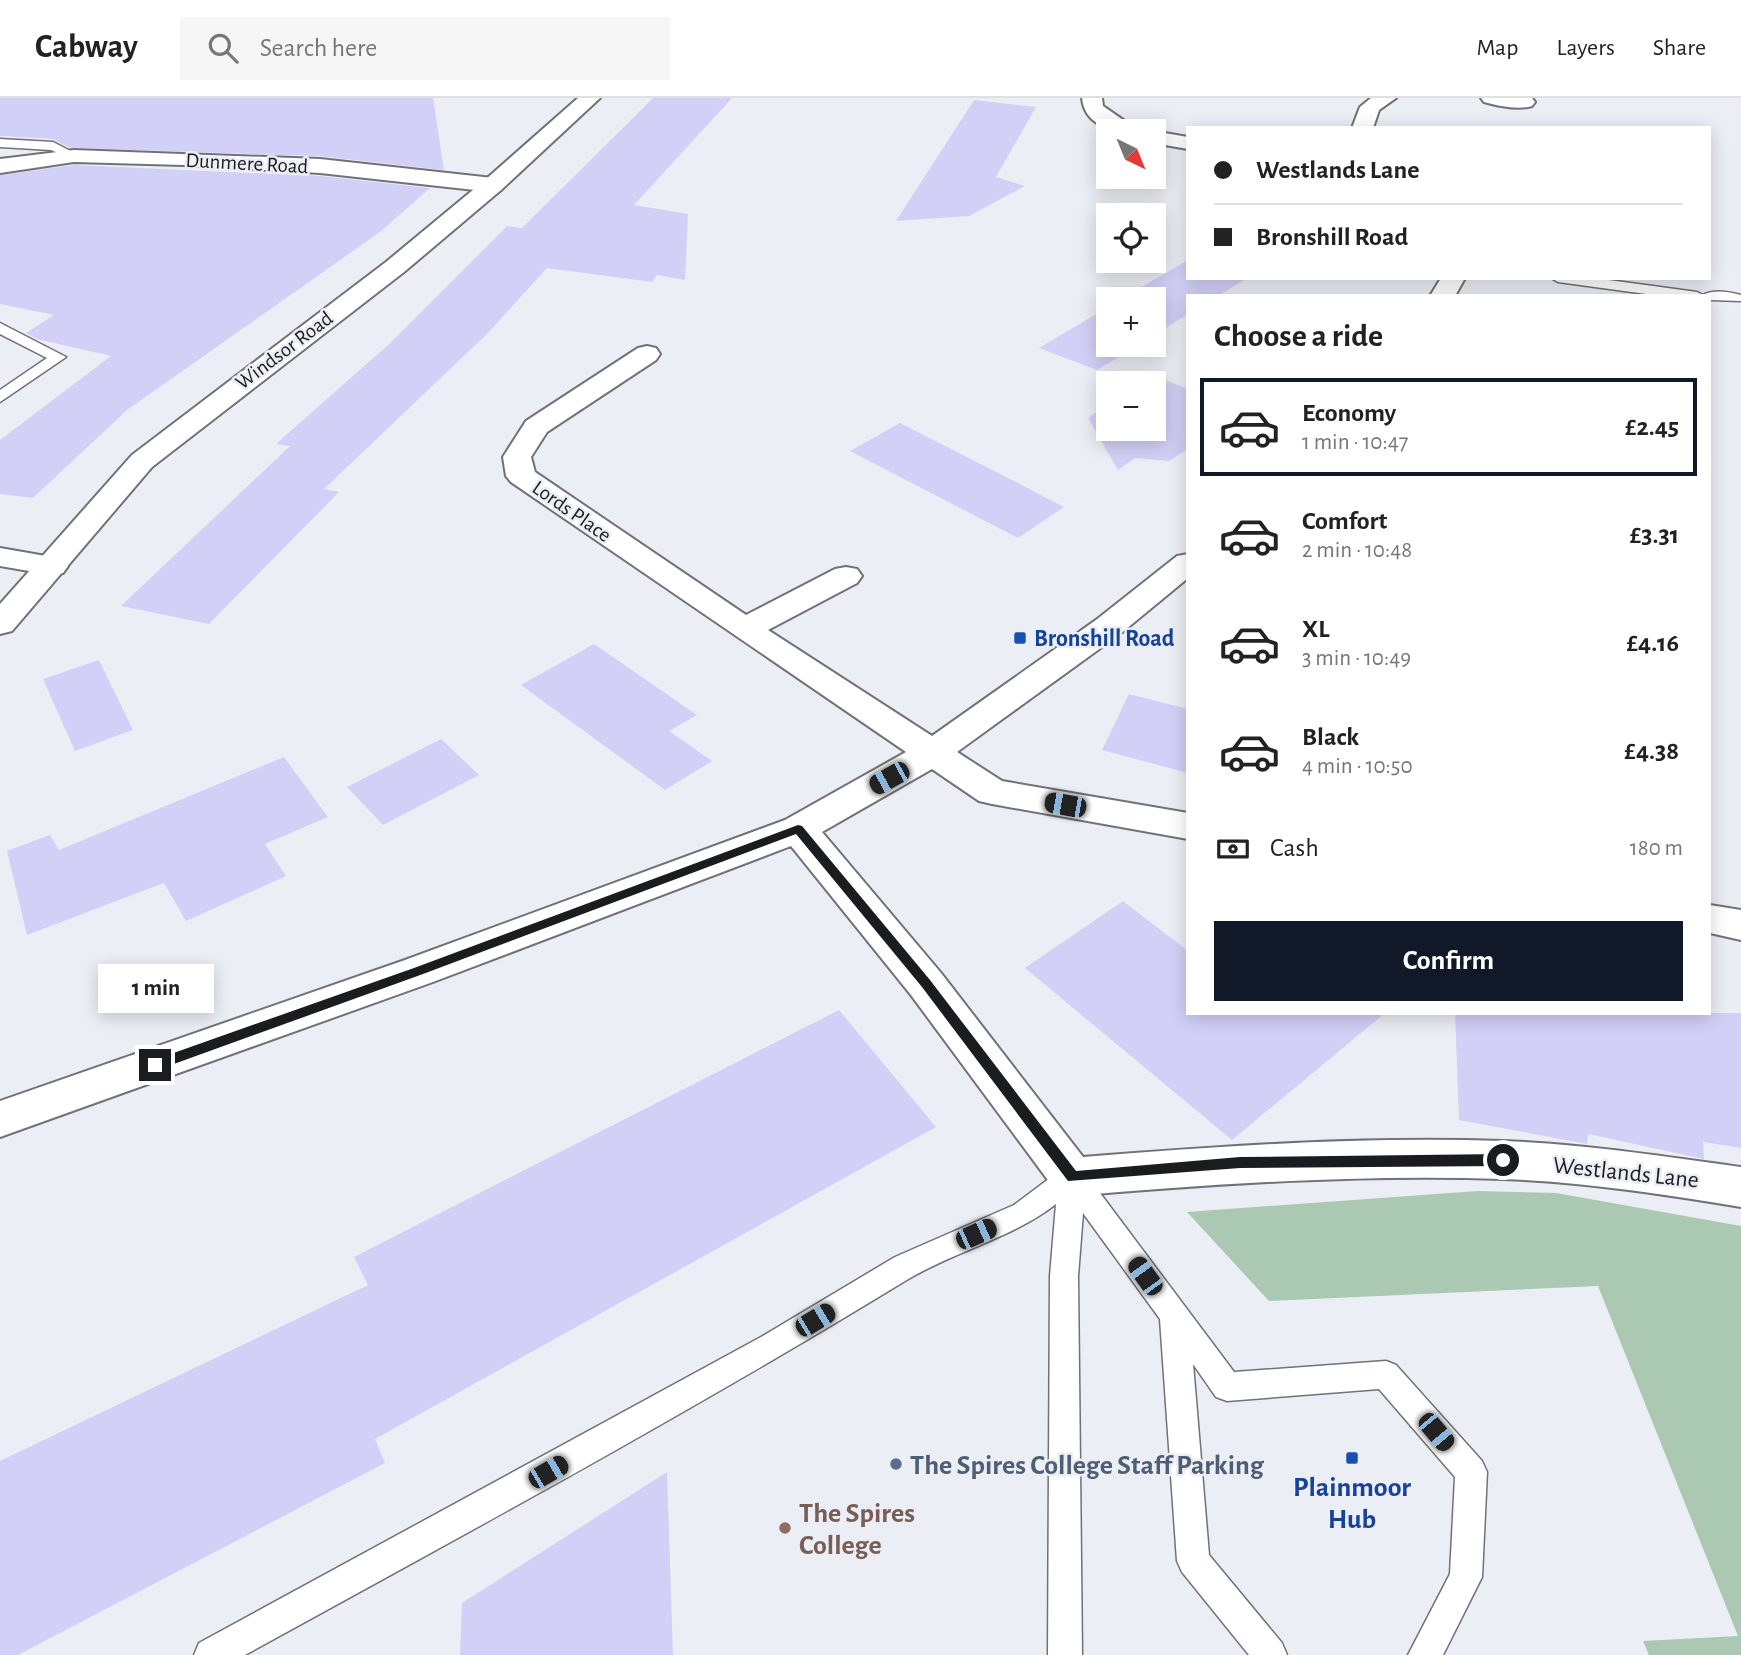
<!DOCTYPE html>
<html lang="en">
<head>
<meta charset="utf-8">
<style>
  :root { --surface:#fff; --page:#f6f6f6; --text:#222; --muted:#767676; --line:#e0e0e0; --accent:#111827 }
  body { margin:0; font-family:"Alegreya Sans",sans-serif; background:var(--page); color:var(--text); height:100vh; display:flex; flex-direction:column; font-size:26px; white-space:nowrap }
  * { box-sizing:border-box; margin:0 }
  p { font-size:23px; color:var(--muted) }
  .icon { flex:none; width:38px; height:38px; fill:none; stroke:currentColor; stroke-width:2; stroke-linecap:round; stroke-linejoin:round }
  .map { position:relative; flex:1; overflow:hidden }
  .details { position:absolute; left:1186px; top:196px; width:525px; height:721px; display:flex; flex-direction:column; background:var(--surface); border-radius:0px; box-shadow:0 4px 18px #0003 }
  .details>* { flex:none }
  .guide { position:absolute; left:1186px; top:28px; width:525px; height:154px; border-radius:0px; box-shadow:0 4px 18px #0003; display:grid; align-content:center; height:154px; padding:0 28px; background:var(--surface) }
  .needle { width:46px; rotate:137deg }
  .controls { position:absolute; left:1096px; top:21px; display:grid; gap:14px }
  .controls a { display:grid; place-items:center; width:70px; height:70px; border-radius:0px; background:var(--surface); box-shadow:0 4px 18px #0003; font-size:35px }
  .end { position:absolute; width:32px; height:32px; margin:-16px; border:9px solid #1b1c1f; background:#fff; box-shadow:0 0 0 4px #fff }
  .from { border-radius:50% }
  .bubble { position:absolute; height:49px; border-radius:0px; background:var(--surface); box-shadow:0 4px 18px #0003; font-size:23px; font-weight:700; line-height:49px; text-align:center }
  .car { position:absolute; width:21px; height:42px; margin:-21px -10px; border-radius:9px; box-shadow:0 0 5px 2px #0007; background:linear-gradient(#222 24%,#8ab4d8 0 40%,#222 0 76%,#8ab4d8 0 86%,#222 0) }
  .guide b { display:flex; align-items:center; gap:24px; height:66px; font-size:26px }
  .guide b+b { border-top:2px solid var(--line) }
  .guide i { width:18px; height:18px; background:var(--text) }
  ul { padding:0; list-style:none }
  li { display:flex; align-items:center; gap:21px; height:98px; margin:0 14px 10px; padding:0 14px; border:4px solid transparent; border-radius:0px }
  li div { flex:1 }
  li b { display:block; font-size:26px }
  li em { font-style:normal; font-weight:700 }
  li.on { border-color:var(--accent) }
  li>.icon { width:63px; height:63px; stroke-width:1.5 }
  h2 { padding:0 28px; font-size:32px; line-height:84px }
  .pay { display:flex; align-items:center; gap:18px; height:77px; padding:0 28px; font-size:26px }
  .pay p { margin-inline-start:auto }
  .button { display:flex; gap:14px; margin-top:auto; padding:14px 28px }
  .button a { flex:1; height:80px; border-radius:0px; background:var(--accent); color:#fff; font-size:28px; font-weight:700; line-height:80px; text-align:center }
  header { display:flex; align-items:center; gap:42px; box-sizing:border-box; height:98px; padding:0 35px; background:var(--surface); border-bottom:2px solid var(--line) }
  header strong { font-size:33px }
  nav { display:flex; gap:38px; margin-inline-start:auto; font-size:24px }
  .search { width:490px; height:63px; background:var(--page); display:flex; align-items:center; gap:18px; box-sizing:border-box; padding:0 24px; border-radius:0px; color:var(--muted); font-size:26px }
  .map>svg:first-child { display:block }
  .green { fill:#abc8b2 }
  .building { fill:#d2d0f7 }
  .lines { fill:none; stroke-linecap:round; stroke-linejoin:round }
  .lane-casing { stroke:#707278; stroke-width:3 }
  .street-casing { stroke:#707278; stroke-width:4 }
  .secondary-casing { stroke:#707278; stroke-width:4 }
  .lane { fill:#fff; fill-rule:evenodd }
  .street { fill:#fff; fill-rule:evenodd }
  .secondary { fill:#fff; fill-rule:evenodd }
  .route { fill:#1b1c1f }
  .transit-dot { fill:#1a4fb4; stroke:#eceef5; stroke-width:2.5 }
  .service-dot { fill:#5c6f8a; stroke:#eceef5; stroke-width:2.5 }
  .education-dot { fill:#8d6e63; stroke:#eceef5; stroke-width:2.5 }
  .labels { text-anchor:middle; stroke-width:5; stroke-linejoin:round; paint-order:stroke }
  .far-street-label { font-size:21px; fill:#1b1c1f; stroke:#eceef5 }
  .transit-label { font-size:24px; font-weight:bold; fill:#164399; stroke:#eceef5; text-anchor:start }
  .street-label { font-size:24px; fill:#1b1c1f; stroke:#eceef5 }
  .near-service-label { font-size:28px; font-weight:bold; fill:#4e5e75; stroke:#eceef5; text-anchor:start }
  .near-transit-label { font-size:28px; font-weight:bold; fill:#164399; stroke:#eceef5 }
  .near-education-label { font-size:28px; font-weight:bold; fill:#785e54; stroke:#eceef5; text-anchor:start }
</style>
</head>
<body>
<header>
<strong>Cabway</strong>
<div class="search"><svg class="icon" aria-label="search" viewBox="0 0 24 24"><circle cx="10" cy="10" r="6"/><path d="M15 15l6 6"/></svg>Search here</div>
<nav><a>Map</a><a>Layers</a><a>Share</a></nav>
</header>
<div class="map">
<svg width="1741" height="1557" viewBox="0 0 1741 1557">
  <rect width="100%" height="100%" fill="#eceef5"/>
  <path class="green" d="M1478,1093L1556,1095L1741,1128V1557H1649L1643,1543L1738,1538L1598,1188L1269,1203L1187,1114Z"/>
  <path class="building" d="M0,0H433L444,72L320,58L70,50L53,41L0,38Z
    M653,0H732L634,107L688,116L685,182L657,177L652,184L547,170L488,235L324,391L339,394L209,526L121,508L290,348L276,346L388,247L507,128L522,130Z
    M974,2L1036,9L996,79L1025,88L969,118L896,123Z
    M74,67L320,78L430,90L380,134L127,312L33,400L0,396V342L111,258L37,241L26,235L54,217L0,206V77Z
    M1188,162V180H1247L1218,198H1188V216L1153,238V201H1121Z
    M1108,209V247H1139L1097,272L1039,250Z
    M1153,277L1188,291V351L1169,363L1135,360L1118,372L1088,320L1108,306V331H1153V285H1140Z
    M900,325L1012,382L1064,409L1018,440L850,353Z
    M594,546L697,617L669,633L712,663L665,692L521,587Z
    M99,562L133,632L75,653L43,581Z
    M1129,596L1188,611V675L1102,652Z
    M441,641L479,677L383,727L347,689Z
    M284,659L328,719L265,746L286,778L186,823L164,785L27,837L7,753L50,737L59,752Z
    M1123,803L1188,853V915H1385L1232,1042L1025,870Z
    M839,912L936,1029L375,1341L385,1365L18,1557H0V1363L368,1187L354,1159Z
    M1455,915H1741V1050L1703,1044L1704,1061L1588,1036L1587,1046L1459,1022Z
    M667,1374L673,1557H460L462,1505Z"/>
  <g class="lines">
    <defs>
      <path id="lane" d="M0,41L53,44L80,58L74,62L51,52L0,49Z
        M1551,180H1594L1697,194L1703,197C1713,191 1730,194 1741,197V203L1710,202V198H1661L1558,184Z
        M0,225L66,259L0,304V292L47,260L0,236Z
        M1072,1068L1082,1071L1234,1274L1386,1263L1396,1267L1482,1363L1487,1374L1482,1479L1443,1557H1408L1450,1476L1455,1379L1379,1291L1227,1303L1216,1299L1193,1266L1209,1457L1282,1545L1287,1557H1249L1182,1474L1177,1463L1160,1221L1083,1115L1078,1178L1082,1557H1048L1050,1178L1056,1106C1011,1141 954,1153 905,1183C689,1315 467,1435 245,1557H194L199,1545L761,1239L895,1159L1014,1107L1062,1071Z"/>
      <path id="street" d="M1082,0H1102L1103,8L1139,33C1116,34 1085,30 1082,0Z
        M1371,0H1396L1379,12L1373,30H1352L1360,9Z
        M1481,0H1532L1535,4L1532,8C1518,12 1498,8 1484,4Z
        M1151,33H1153L1188,39V51L1153,45V33Z
        M74,52L320,61L493,80L501,82L504,87L501,92L493,94L320,75L183,67L74,64L0,75V61Z
        M1441,180H1465L1455,198H1430Z
        M647,248L656,250L660,256L656,262L547,334L531,359L535,374L746,517L835,471L846,469L857,471L862,478L857,485L768,532L932,638L1096,522L1177,458L1188,456V480L1120,536L957,654L1002,683L1188,715V741L992,706L979,703L932,671L822,734L941,875L1083,1059C1223,1048 1363,1038 1503,1043C1583,1046 1662,1058 1741,1069V1109C1662,1096 1583,1084 1503,1081C1359,1076 1215,1086 1072,1098L1056,1093L911,897L791,748L433,884L0,1039V1003L405,862L785,722L906,654L511,384L506,378L503,359L526,323L638,250Z
        M0,450L63,461L68,468L63,475L52,477L0,468Z
        M1710,807L1741,812V842L1710,835Z"/>
      <path id="secondary" d="M578,0H600L501,92L404,174L152,369L12,533L0,536V506L132,357L386,164L485,82Z"/>
    </defs>
    <use href="#lane" class="lane-casing"/>
    <use href="#street" class="street-casing"/>
    <use href="#secondary" class="secondary-casing"/>
    <use href="#lane" class="lane"/>
    <use href="#street" class="street"/>
    <use href="#secondary" class="secondary"/>
  </g>
  <path class="route" d="M798,727L802,728L930,882L1076,1073L1240,1059L1503,1056L1510,1062L1503,1068L1240,1070L1068,1083L922,889L796,736L423,876L160,971H151L149,967L151,963L414,870Z"/>
  <g class="transit-dot">
    <rect x="1013" y="533" width="14" height="14" rx="3.5"/>
    <rect x="1345" y="1353" width="14" height="14" rx="3.5"/>
  </g>
  <circle class="service-dot" cx="896" cy="1366" r="7"/>
  <circle class="education-dot" cx="785" cy="1430" r="7"/>
  <g class="labels">
    <g class="far-street-label">
      <text transform="translate(247 65) rotate(3)" y="7">Dunmere Road</text>
      <text transform="translate(284 252) rotate(-37)" y="7">Windsor Road</text>
      <text transform="translate(572 413) rotate(35)" y="7">Lords Place</text>
    </g>
    <g class="transit-label">
      <text x="1034" y="548">Bronshill Road</text>
    </g>
    <g class="street-label">
      <text transform="translate(1626 1074) rotate(6)" y="8">Westlands Lane</text>
    </g>
    <g class="near-service-label">
      <text x="910" y="1376">The Spires College Staff Parking</text>
    </g>
    <g class="near-transit-label">
      <text x="1352" y="1398">Plainmoor<tspan x="1352" dy="32">Hub</tspan></text>
    </g>
    <g class="near-education-label">
      <text x="799" y="1424">The Spires<tspan x="799" dy="32">College</tspan></text>
    </g>
  </g>
</svg>
<div class="controls">
<a><svg class="needle" viewBox="-14 -14 28 28"><path d="M0-13l5 13h-10z" fill="#e53935"/><path d="M0 13l5-13h-10z" fill="#767676"/></svg></a>
<a><svg class="icon" aria-label="locate" viewBox="0 0 24 24"><circle cx="12" cy="12" r="6"/><path d="M12 2v4M12 18v4M2 12h4M18 12h4"/></svg></a>
<a>+</a>
<a>−</a>
</div>
<i class="end from" style="left:1503px;top:1062px"></i>
<i class="end" style="left:155px;top:967px"></i>
<div class="bubble" style="left:98px;top:866px;width:116px">1 min</div>
<i class="car" style="left:889px;top:680px;rotate:241deg"></i>
<i class="car" style="left:1065px;top:707px;rotate:280deg"></i>
<i class="car" style="left:976px;top:1136px;rotate:66deg"></i>
<i class="car" style="left:1145px;top:1178px;rotate:324deg"></i>
<i class="car" style="left:815px;top:1222px;rotate:59deg"></i>
<i class="car" style="left:1436px;top:1334px;rotate:140deg"></i>
<i class="car" style="left:548px;top:1374px;rotate:60deg"></i>
<div class="guide">
<b><i class="from"></i>Westlands Lane</b>
<b><i></i>Bronshill Road</b>
</div>
<section class="details">
<h2>Choose a ride</h2>
<ul>
<li class="on"><svg class="icon" aria-label="car" viewBox="0 0 24 24"><path d="M5 17H2v-5l4-1 3-4h7l3 4 3 1v5h-3M9 17h6M6 11h13"/><circle cx="7" cy="17" r="2"/><circle cx="17" cy="17" r="2"/></svg><div><b>Economy</b><p>1 min · 10:47</p></div><em>£2.45</em></li>
<li><svg class="icon" aria-label="car" viewBox="0 0 24 24"><path d="M5 17H2v-5l4-1 3-4h7l3 4 3 1v5h-3M9 17h6M6 11h13"/><circle cx="7" cy="17" r="2"/><circle cx="17" cy="17" r="2"/></svg><div><b>Comfort</b><p>2 min · 10:48</p></div><em>£3.31</em></li>
<li><svg class="icon" aria-label="car" viewBox="0 0 24 24"><path d="M5 17H2v-5l4-1 3-4h7l3 4 3 1v5h-3M9 17h6M6 11h13"/><circle cx="7" cy="17" r="2"/><circle cx="17" cy="17" r="2"/></svg><div><b>XL</b><p>3 min · 10:49</p></div><em>£4.16</em></li>
<li><svg class="icon" aria-label="car" viewBox="0 0 24 24"><path d="M5 17H2v-5l4-1 3-4h7l3 4 3 1v5h-3M9 17h6M6 11h13"/><circle cx="7" cy="17" r="2"/><circle cx="17" cy="17" r="2"/></svg><div><b>Black</b><p>4 min · 10:50</p></div><em>£4.38</em></li>
</ul>
<div class="pay"><svg class="icon" aria-label="cash" viewBox="0 0 24 24"><path d="M3 7h18v10H3z"/><circle cx="12" cy="12" r="2"/></svg>Cash<p>180 m</p></div>
<div class="button"><a>Confirm</a></div>
</section>
</div>
</body>
</html>
